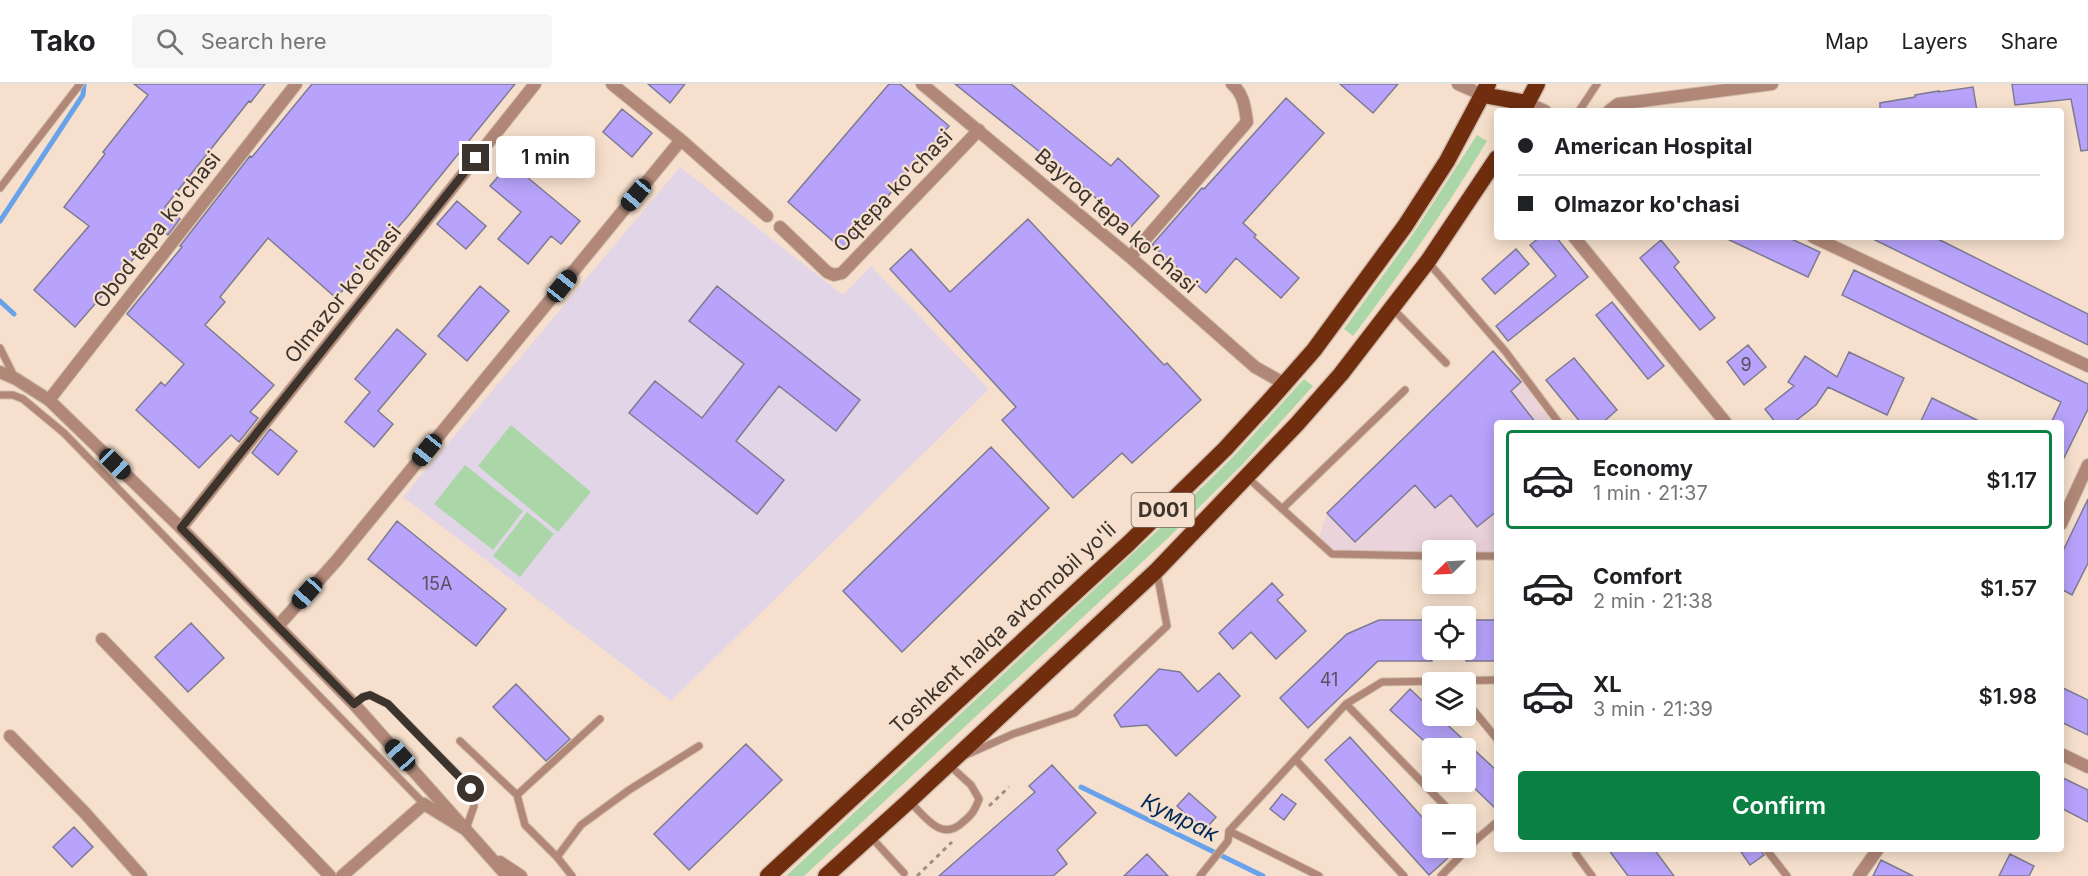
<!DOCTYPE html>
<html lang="en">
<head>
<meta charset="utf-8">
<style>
  :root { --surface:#fff; --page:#f6f6f6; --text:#202124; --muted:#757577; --line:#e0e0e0; --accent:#0b8043 }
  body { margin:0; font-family:Inter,sans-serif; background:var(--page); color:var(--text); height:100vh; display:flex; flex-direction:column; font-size:22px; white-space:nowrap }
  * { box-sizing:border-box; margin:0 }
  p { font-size:20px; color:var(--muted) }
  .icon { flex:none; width:33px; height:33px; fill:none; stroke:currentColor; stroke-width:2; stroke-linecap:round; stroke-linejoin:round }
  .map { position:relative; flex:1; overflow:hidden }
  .side { position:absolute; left:1494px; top:336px; width:570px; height:432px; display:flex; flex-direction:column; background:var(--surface); border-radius:6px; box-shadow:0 3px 15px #0003 }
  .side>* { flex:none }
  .guide { position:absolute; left:1494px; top:24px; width:570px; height:132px; border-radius:6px; box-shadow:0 3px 15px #0003; display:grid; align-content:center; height:132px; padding:0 24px; background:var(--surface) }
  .needle { width:39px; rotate:246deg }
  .fabs { position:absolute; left:1422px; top:456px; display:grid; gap:12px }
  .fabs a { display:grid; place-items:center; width:54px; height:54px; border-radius:6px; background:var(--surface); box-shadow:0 3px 15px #0003; font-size:30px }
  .end { position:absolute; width:27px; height:27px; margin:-14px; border:8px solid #3c332c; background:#fff; box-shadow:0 0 0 3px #fff }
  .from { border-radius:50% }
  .bubble { position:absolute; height:42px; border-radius:6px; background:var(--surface); box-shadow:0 3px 15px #0003; font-size:20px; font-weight:600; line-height:42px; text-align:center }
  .car { position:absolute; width:18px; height:36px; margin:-18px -9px; border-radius:8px; box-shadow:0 0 4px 2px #0007; background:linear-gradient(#222 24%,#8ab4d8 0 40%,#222 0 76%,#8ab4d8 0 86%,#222 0) }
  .guide b { display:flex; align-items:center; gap:21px; height:57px; font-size:22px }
  .guide b+b { border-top:2px solid var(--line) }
  .guide i { width:15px; height:15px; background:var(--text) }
  ul { padding:10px 0 0; list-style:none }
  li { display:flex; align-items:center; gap:18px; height:99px; margin:0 12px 9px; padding:0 12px; border:3px solid transparent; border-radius:6px }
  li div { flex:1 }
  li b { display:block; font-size:22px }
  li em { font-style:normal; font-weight:600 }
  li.selected { border-color:var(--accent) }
  li>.icon { width:54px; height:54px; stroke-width:1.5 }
  .cta { display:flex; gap:12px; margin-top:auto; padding:12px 24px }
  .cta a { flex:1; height:69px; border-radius:6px; background:var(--accent); color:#fff; font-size:24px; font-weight:600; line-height:69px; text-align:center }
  header { display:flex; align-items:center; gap:36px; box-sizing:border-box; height:84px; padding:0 30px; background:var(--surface); border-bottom:2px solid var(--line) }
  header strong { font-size:28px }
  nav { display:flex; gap:33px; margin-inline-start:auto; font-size:21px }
  .search { width:420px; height:54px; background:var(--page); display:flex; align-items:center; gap:15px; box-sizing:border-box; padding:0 21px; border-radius:6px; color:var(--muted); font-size:22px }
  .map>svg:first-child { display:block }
  .industrial { fill:#ebd3dc }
  .education { fill:#e2d5e8 }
  .green { fill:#abd7a8 }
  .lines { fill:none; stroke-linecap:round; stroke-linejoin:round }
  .stream { stroke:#68a2eb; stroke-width:5 }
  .building { fill:#b7a3fb; stroke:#7e7a91; stroke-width:1.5 }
  .service-casing { stroke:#d1bdad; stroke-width:9 }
  .minor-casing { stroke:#d1bdad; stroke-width:14 }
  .tertiary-casing { stroke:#d1bdad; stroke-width:14 }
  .trunk-casing { stroke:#d1bdad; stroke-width:19 }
  .path { stroke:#9f8f81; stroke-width:3; stroke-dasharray:4.5 4.5; stroke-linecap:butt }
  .service { stroke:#b18878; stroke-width:7 }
  .minor { stroke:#b18878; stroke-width:12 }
  .tertiary { stroke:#b18878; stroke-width:12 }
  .trunk { stroke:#702e0e; stroke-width:16 }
  .route { stroke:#3c332c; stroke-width:8 }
  .labels { text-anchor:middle; stroke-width:4.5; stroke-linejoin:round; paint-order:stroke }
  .number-label { font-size:18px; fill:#5b4f60 }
  .shield { fill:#f6e0cd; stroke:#74675c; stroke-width:1.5 }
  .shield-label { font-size:20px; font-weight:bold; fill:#3c332c }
  .street-label { font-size:21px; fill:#3c332c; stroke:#f6e0cd }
  .water-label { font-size:22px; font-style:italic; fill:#022a58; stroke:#f6e0cd }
</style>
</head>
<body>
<header>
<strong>Tako</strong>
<div class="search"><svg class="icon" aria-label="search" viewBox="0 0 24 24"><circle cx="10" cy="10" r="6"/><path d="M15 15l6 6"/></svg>Search here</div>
<nav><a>Map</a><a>Layers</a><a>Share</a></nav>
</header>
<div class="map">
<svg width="2088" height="792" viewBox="0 0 2088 792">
  <rect width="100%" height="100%" fill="#f6e0cd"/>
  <path class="industrial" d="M1493,267L1522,297L1552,339H1497V477L1466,475V466H1432V472L1316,464L1327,429Z"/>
  <path class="education" d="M680,83L843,211L871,182L989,305L671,617L403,413Z"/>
  <path class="green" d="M1477,51L1487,57C1446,125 1401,189 1353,252L1344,245L1413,150Z
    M1304,295L1313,302L1242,381L1168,454L804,792H786L1158,446L1233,373Z
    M511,341L591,408L558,448L478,382Z
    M465,381L523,427L493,466L434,420Z
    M527,428L554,450L520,493L493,472Z"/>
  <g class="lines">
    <path class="stream" d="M0,137L83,11L84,0
      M0,217L14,230
      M1081,703L1263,792"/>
  </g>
  <path class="building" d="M134,0H265L251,18L249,17L165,123L180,135L168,151L157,143L128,182L75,243L34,206L89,142L64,123L105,70L103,68L148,11Z
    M312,0H515L408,132L336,214L268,154L220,213L225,218L205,241L274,301L250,328L258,334L239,358L231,351L199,384L136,326L161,298L165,302L184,280L127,230L182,163L180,162L250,72L252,73Z
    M648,0H685L670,19Z
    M889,0H900L949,42L842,165L788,118Z
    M955,0H1011L1111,82L1118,74L1159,112L1129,145L1086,105Z
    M1340,0H1398L1373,29Z
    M2012,0H2088V66L2081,67L2071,15L2015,21Z
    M1973,3L1977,27H1880V19L1915,13V11L1939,7V8Z
    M1286,14L1324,49L1243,139L1256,151L1254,153L1299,194L1281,214L1236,174L1206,209L1152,161L1202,104L1204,105Z
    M622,25L652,49L632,73L603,48Z
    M510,79L580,137L561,160L551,152L528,180L498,155L521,128L490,102Z
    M457,117L486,142L466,165L437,140Z
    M1028,135L1164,281L1167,279L1201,316L1132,379L1122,369L1073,414L1002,336L1016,323L890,185L911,165L950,208Z
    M1540,153H1556L1588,193L1508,257L1496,242L1556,192L1530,161Z
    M1723,153H1787L1820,168L1808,193Z
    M1869,153H1933L1944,158L2088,230V261Z
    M1661,156L1679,178L1674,183L1715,234L1700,246L1640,174Z
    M1516,165L1529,180L1495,210L1482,195Z
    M1854,186L2088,300V325L2061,380V339H2051L2061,318L1842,211Z
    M480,202L509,227L467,277L438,252Z
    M717,202L860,316L836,347L779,302L736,357L784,396L757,430L629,329L655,297L702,334L744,280L689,237Z
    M1612,218L1664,282L1648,295L1596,231Z
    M397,245L426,270L378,327L393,340L374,363L345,338L370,308L355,295Z
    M1748,261L1766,283L1744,301L1727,278Z
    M1493,267L1521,298L1511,307L1536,339H1497V427L1477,443L1451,411L1435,424L1415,401L1355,458L1327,429Z
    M1849,268L1904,294L1887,331L1828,303L1816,321L1793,339H1776L1765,325L1794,302L1788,298L1805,272L1837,293Z
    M1574,274L1617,326L1602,339H1581L1546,296Z
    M1932,314L1983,339H1920Z
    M270,345L297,367L278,391L252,369Z
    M991,363L1049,424L902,568L843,507Z
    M2088,415V479L2072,511L2061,505V471Z
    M397,437L506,525L476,562L368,475Z
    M1272,499L1283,511L1277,516L1306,547L1276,575L1251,548L1233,565L1219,549Z
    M1379,536H1432V577H1378L1308,644L1280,614L1347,550Z
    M1466,536H1497V577H1466Z
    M191,539L224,574L188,608L155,573Z
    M1159,585L1180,588L1198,608L1219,589L1240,612L1176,672L1147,641L1121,643L1114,631Z
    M516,600L570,655L546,677L493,623Z
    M2061,603L2088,616V651L2061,638Z
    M1410,605L1432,626V632H1438L1497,687V726L1466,696V664H1432L1390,626Z
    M1350,653L1432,744V764H1459L1429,791L1325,676Z
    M746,660L782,696L689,786L654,750Z
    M1052,681L1096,729L1057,766L1067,780L1053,792H939L1035,708L1029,702Z
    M2061,693L2088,706V738L2061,724Z
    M1189,709L1216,733L1204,747L1177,722Z
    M1282,710L1296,720L1284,736L1270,725Z
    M74,743L93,763L72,783L53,763Z
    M1608,765H1654L1674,792H1628Z
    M1739,765H1760L1764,771L1750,781Z
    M1147,770L1168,792H1124Z
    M2010,770L2034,782L2029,792H1999Z
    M1881,776L1913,792H1873Z"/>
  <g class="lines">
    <defs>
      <path id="service" d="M1579,27L1597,0
        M0,104L80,0
        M1428,178L1505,267L1559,339
        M1393,225L1446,279
        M0,264L15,294
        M0,311H13L23,315L64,349L424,720
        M1247,393L1332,470L1432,472
        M1282,425L1405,306
        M1466,472H1497
        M1466,617L1497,655
        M354,620L363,613L370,611L388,620L471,704L474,722L466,745
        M1346,620L1453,730
        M460,657L517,711L525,741L557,773L572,792
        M966,671L1013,650L1075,629L1167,542L1157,489
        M1295,675L1404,792
        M517,711L600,635
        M909,717C925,732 941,759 963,738C972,731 975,726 979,715L971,701L948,680
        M1466,744L1477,755
        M1229,747L1319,792
        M870,752L904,789
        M1766,765L1787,792
        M1576,770L1592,792
        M557,773L581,741L629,706L699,662
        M1200,792L1228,757L1229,747L1346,620L1382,598L1497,596
        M1441,792L1477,755L1497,738"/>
      <path id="minor" d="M612,0L681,56L767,132
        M922,0L1130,173L1255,283L1285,300
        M780,143L827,188L834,191L842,189L979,46
        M1813,153L2088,282
        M1130,173L1247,38C1245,24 1244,10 1232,0
        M49,316L296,0
        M2061,440L2088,381
        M181,444L535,0
        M278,542L337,476L681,56
        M102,555L330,792
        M10,652L85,729L141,792
        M342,792L424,720L463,744
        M1859,792L1878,765"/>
      <path id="tertiary" d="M1458,0L1483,11
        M1527,19L1545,27
        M1609,27L1618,20L1772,0
        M1574,153L1726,339
        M0,288L16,295L49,316L181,444L354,620L507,792
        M2061,670L2088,683
        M500,778L521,792"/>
      <path id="trunk" d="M1483,11L1527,19
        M1523,27L1537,0
        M768,792L1129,459L1225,365L1270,316L1314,266L1405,142L1447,77L1488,0
        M826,792L909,717L1157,486L1297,340L1341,290L1428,177L1497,74"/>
    </defs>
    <use href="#service" class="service-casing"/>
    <use href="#minor" class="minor-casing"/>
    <use href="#tertiary" class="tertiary-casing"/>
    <use href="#trunk" class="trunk-casing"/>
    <path class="path" d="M989,722L1009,703
      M917,792L952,758"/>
    <use href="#service" class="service"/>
    <use href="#minor" class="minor"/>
    <use href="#tertiary" class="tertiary"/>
    <use href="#trunk" class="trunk"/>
  </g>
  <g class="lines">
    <path class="route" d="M471,705L388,620L370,611L363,613L354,620L181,444L476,74"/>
  </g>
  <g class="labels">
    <g class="number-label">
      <text x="1746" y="287">9</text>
      <text x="437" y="506">15A</text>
      <text x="1329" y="602">41</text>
    </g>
    <rect class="shield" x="1131.5" y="409" width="63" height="34" rx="4.5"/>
    <g class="shield-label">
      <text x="1163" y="433">D001</text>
    </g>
    <g class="street-label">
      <text transform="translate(893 107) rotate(-46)" y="7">Oqtepa ko'chasi</text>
      <text transform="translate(1116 137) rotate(41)" y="7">Bayroq tepa koʻchasi</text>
      <text transform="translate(157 146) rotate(-52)" y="7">Obod tepa ko'chasi</text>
      <text transform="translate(343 210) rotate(-51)" y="7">Olmazor ko'chasi</text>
      <text transform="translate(1003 544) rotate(-43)" y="7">Toshkent halqa avtomobil yo'li</text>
    </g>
    <g class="water-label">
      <text transform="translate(1180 733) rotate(26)" y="8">Кумрак</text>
    </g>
  </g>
</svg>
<div class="fabs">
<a><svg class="needle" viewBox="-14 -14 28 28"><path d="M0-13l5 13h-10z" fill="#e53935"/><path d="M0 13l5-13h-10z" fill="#757577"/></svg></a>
<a><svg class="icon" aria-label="locate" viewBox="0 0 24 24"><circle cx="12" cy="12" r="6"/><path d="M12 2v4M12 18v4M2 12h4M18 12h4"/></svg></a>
<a><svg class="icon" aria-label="layers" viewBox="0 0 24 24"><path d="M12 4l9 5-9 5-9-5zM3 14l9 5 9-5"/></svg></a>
<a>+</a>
<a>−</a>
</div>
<i class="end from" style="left:471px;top:705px"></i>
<i class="end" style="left:476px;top:74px"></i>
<div class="bubble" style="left:496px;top:52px;width:99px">1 min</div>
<i class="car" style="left:636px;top:111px;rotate:220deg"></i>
<i class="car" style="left:562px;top:202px;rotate:39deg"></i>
<i class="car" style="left:427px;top:366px;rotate:219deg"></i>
<i class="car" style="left:115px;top:380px;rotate:134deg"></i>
<i class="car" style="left:307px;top:509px;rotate:222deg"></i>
<i class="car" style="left:400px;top:671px;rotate:318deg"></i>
<div class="guide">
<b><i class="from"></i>American Hospital</b>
<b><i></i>Olmazor ko'chasi</b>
</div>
<section class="side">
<ul>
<li class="selected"><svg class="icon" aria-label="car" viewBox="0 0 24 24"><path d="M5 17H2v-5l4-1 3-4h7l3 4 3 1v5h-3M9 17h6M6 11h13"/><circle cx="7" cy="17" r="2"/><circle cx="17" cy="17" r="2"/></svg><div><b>Economy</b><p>1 min · 21:37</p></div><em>$1.17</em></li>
<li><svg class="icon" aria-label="car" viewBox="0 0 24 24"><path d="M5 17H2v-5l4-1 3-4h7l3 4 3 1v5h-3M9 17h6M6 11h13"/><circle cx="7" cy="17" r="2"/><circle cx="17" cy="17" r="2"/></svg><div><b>Comfort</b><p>2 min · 21:38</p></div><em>$1.57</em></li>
<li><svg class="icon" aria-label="car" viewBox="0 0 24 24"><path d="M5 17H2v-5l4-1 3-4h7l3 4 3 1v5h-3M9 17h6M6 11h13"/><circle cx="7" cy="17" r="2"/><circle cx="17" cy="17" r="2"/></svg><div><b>XL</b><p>3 min · 21:39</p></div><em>$1.98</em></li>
</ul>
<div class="cta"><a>Confirm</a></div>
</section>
</div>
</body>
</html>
